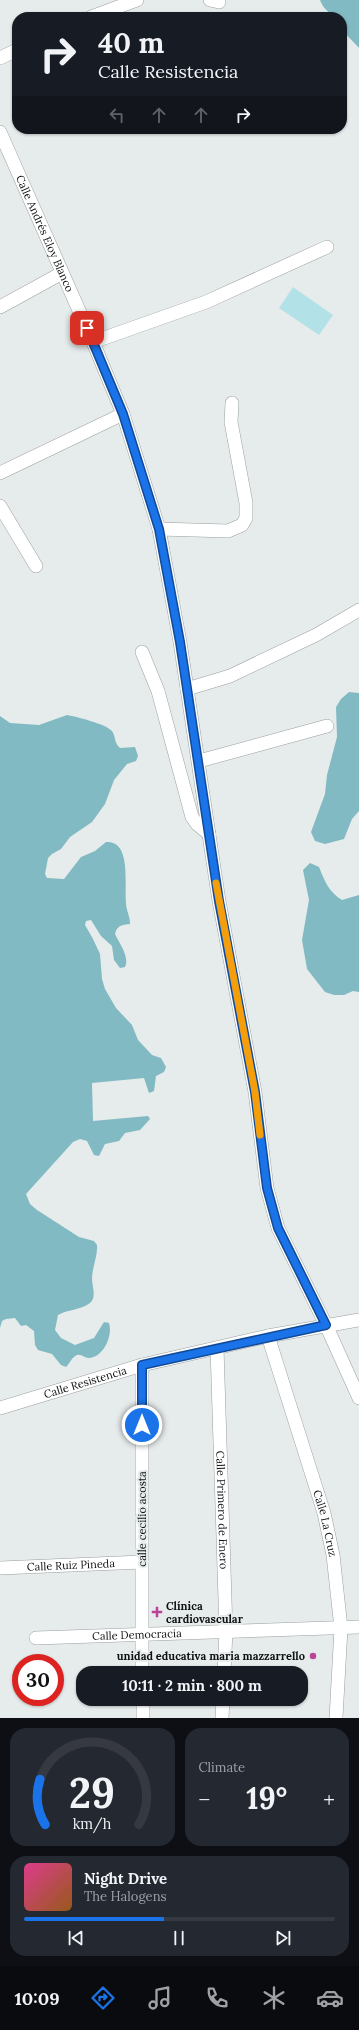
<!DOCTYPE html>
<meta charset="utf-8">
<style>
:root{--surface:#171b24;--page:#242831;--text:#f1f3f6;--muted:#9ea1a6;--line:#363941;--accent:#1a73e8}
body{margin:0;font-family:Lora,serif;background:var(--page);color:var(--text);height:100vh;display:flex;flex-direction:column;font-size:15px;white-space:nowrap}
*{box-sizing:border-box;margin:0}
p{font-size:13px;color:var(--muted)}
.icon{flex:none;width:22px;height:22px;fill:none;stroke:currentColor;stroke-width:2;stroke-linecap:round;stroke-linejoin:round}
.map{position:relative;height:1718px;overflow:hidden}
.panel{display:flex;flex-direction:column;gap:10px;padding:10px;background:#0d0f14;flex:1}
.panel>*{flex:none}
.banner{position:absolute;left:12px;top:12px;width:335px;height:122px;border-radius:16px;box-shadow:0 1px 3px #0004;background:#171b24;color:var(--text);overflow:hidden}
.speed{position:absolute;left:12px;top:1654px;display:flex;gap:8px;font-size:20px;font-weight:700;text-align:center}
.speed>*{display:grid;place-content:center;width:52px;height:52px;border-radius:50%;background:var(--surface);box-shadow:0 1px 3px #0004;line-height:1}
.speed .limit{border:6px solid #d22;background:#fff;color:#111}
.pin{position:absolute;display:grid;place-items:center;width:34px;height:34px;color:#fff;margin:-17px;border-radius:8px;box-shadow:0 2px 6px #0006}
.me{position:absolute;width:44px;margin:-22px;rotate:0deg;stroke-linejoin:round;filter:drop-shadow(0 0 3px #0008)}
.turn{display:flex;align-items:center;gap:14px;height:84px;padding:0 20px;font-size:18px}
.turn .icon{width:52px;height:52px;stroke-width:2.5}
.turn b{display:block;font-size:28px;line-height:34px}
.lanes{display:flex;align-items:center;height:38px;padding:0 20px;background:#0003;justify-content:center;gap:20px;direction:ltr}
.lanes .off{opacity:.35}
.big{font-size:30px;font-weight:800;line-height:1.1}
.panel .tile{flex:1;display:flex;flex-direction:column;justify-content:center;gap:6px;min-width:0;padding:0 14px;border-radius:16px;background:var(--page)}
.panel .dial{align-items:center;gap:0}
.dial svg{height:104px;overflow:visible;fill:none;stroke:var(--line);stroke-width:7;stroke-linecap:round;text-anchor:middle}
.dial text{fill:var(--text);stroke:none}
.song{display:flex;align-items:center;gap:12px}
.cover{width:48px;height:48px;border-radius:6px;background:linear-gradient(135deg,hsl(330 70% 55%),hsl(30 70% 35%))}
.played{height:4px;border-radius:2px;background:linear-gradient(90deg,var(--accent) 45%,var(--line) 45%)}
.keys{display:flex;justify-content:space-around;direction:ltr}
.heat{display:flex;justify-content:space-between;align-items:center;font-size:22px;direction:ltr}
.panel .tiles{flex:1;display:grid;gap:10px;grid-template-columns:1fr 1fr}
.tile:last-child{grid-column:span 2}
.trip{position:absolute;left:76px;top:1666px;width:232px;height:40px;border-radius:16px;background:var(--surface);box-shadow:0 1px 3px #0004;font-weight:800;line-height:40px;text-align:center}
.menu{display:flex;height:64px;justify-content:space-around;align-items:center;background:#090b0e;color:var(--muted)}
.menu .icon{width:28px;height:28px}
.menu .active{color:var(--accent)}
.menu b{font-size:18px;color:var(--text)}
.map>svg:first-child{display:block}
.green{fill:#b3e1e8}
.forest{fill:#81bac3}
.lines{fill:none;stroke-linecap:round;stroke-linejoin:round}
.minor-casing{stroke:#9b9fa0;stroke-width:14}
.minor{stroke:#fff;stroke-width:13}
.route-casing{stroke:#114b97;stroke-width:10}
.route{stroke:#1a73e8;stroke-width:7}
.slow{stroke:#f59e0b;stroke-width:7}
.poi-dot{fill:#ba449b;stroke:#e6ebeb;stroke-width:1.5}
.labels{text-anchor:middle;stroke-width:4;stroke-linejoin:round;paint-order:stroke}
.street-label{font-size:11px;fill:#0f1111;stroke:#e6ebeb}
.poi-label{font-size:11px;font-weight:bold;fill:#0f1111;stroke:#e6ebeb;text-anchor:start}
</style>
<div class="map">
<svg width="359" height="1718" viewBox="0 0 359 1718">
<rect width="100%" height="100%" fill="#e6ebeb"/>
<path class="green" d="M293,287l40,28 -14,20 -40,-27z"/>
<path class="forest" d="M320,0h39v48l-17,-18v-13c-10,0 -19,-8 -22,-17z
M349,692l10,1v118l-7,8 -8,20 -19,5 -10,-3 -4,-9 14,-38 2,-19 10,-38 -1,-30 5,-8z
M67,715c10,2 39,9 45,16 4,6 2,12 8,17l15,-1 3,9 -2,5 -9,3 -13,16 -9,24 -13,18 -22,15 -9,12 -9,5 -4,4 -3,16 2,4 17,1 17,-22 14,-6 11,-9c26,-2 18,44 20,61 0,7 4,13 4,21 -8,1 -13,1 -15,10 4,9 15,23 10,33l-5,1 -6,-8 -2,-14 -11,-10 -10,-16 -5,1 -1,4 8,14 7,15 2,25 3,10 11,19 16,17 6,15 14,15 9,3 5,9 -2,5 -8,4 -2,15 -5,2 -5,-15 -52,5 1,38 55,-5 2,3 -10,11 -15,3 -6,8 -14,3 -6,12 -5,-1 -7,-14 -7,-2 -7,3 -47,52 4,10 7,6 42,27 15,4 3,4c1,11 -5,22 -5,34 0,7 5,18 -2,24 -9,7 -21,6 -32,12l-3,15 6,8 14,7 19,-7 10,-16 5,1c4,12 -5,34 -20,35 -5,0 -7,-4 -12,-3 -5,2 -7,8 -11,12l-5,-2 -9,-11 -14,-4 -3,-5 -1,-14 -8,-6 -5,1 -6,-8 -9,1 -4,2 -2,7v-612l10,7 29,2z
M310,863l9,4c6,15 10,25 23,33l17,-5v97l-6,-1 -9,4h-10l-9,-3 -18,-23 -5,-29 7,-40 -6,-30z"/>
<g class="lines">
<g class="minor-casing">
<g id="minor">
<path d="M210,0l9,2"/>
<path d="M91,17l46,-17"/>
<path d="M0,58l17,-8"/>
<path id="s1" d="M0,132l93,210 30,72 36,115 21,113 39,259 36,191 12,96 11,40 48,97 33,73"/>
<path d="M0,307l62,-34"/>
<path d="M93,342l113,-40 121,-55"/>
<path d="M0,473l123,-59"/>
<path d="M0,506l36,60"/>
<path d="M159,529l69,2 14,-6 4,-7v-15l-15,-81 1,-19"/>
<path d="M142,652l16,39 34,126 5,7 12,10"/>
<path d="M187,689l43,-13 86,-41 43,-25"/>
<path d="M199,761l128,-35"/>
<path id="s2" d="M268,1336l56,177 9,42 8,73 -5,90"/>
<path id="s3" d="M217,1348l9,283 -2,42"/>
<path d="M142,1365v308"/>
<path id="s4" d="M0,1408l142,-43 126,-29 91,-16"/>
<path id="s5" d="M0,1568l142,-6"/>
<path id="s6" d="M36,1638l323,-11"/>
<path d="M143,1699v19"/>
<path d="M222,1718l1,-19"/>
</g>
</g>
<use href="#minor" class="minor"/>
</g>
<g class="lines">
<g class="route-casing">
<path id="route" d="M87,328l36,86 36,115 21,113 39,259 36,191 12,96 11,40 48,97 -184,40v60"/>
</g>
<use href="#route" class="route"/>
<path class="slow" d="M216,883l39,209 5,43"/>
</g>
<g class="poi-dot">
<path d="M155 1606h4v4h4v4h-4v4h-4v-4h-4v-4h4z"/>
<circle cx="313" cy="1656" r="4"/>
</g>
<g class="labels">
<g class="street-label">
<text dy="4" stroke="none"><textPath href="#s1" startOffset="111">Calle Andrés Eloy Blanco</textPath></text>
<text dy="4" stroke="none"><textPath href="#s4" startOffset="89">Calle Resistencia</textPath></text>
<text dy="4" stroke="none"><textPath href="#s3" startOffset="162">Calle Primero de Enero</textPath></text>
<text transform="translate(142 1519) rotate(-90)" y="4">calle cecilio acosta</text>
<text dy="4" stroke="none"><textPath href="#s2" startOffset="196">Calle La Cruz</textPath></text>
<text dy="4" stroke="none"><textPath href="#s5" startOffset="71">Calle Ruiz Pineda</textPath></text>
<text dy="4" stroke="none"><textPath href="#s6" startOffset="101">Calle Democracia</textPath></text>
</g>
<g class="poi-label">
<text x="166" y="1610">Clínica<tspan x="166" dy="13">cardiovascular</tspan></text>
<text x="305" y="1660" text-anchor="end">unidad educativa maria mazzarrello</text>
</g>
</g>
</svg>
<div class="speed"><div class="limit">30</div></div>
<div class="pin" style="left:87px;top:328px;background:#d93025"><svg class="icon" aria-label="arrive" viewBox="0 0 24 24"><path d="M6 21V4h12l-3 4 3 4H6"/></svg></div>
<svg class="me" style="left:142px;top:1425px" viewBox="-20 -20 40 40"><circle r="17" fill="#1a73e8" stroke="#fff" stroke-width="3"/><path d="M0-11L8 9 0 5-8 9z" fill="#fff"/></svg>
<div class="trip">10:11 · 2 min · 800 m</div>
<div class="banner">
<div class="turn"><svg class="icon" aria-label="right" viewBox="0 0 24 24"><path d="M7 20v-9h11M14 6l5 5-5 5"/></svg><div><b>40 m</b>Calle Resistencia</div></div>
<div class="lanes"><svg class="icon off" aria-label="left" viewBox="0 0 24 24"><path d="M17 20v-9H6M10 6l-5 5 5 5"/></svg><svg class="icon off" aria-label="ahead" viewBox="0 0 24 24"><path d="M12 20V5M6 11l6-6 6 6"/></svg><svg class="icon off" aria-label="ahead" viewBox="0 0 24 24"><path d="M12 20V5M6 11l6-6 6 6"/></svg><svg class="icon" aria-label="right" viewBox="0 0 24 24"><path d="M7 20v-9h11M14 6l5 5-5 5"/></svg></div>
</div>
</div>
<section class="panel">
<div class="tiles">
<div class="tile dial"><svg viewBox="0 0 100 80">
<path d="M14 69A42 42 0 1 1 86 69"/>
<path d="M14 69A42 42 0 0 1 10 34" stroke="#1a73e8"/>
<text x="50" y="56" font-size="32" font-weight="700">29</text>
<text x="50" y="72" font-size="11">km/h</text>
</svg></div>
<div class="tile"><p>Climate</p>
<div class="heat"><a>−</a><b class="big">19°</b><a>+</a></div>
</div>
<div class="tile">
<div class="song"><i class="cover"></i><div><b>Night Drive</b><p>The Halogens</p></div></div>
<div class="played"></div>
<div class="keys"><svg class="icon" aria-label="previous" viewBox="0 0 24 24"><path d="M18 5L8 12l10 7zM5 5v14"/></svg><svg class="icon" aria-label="pause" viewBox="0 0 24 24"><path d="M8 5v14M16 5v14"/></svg><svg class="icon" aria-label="next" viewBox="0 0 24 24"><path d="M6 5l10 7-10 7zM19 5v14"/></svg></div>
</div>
</div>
</section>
<nav class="menu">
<b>10:09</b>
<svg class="icon active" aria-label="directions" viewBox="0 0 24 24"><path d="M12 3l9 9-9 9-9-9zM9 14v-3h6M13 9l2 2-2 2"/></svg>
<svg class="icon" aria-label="music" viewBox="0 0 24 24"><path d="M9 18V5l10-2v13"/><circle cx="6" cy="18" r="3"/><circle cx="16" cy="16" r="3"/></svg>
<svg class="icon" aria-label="phone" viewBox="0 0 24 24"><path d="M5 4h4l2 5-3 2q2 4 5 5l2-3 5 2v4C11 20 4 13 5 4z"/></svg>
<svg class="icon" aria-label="climate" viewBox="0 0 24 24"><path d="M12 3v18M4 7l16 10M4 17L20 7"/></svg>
<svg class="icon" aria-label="car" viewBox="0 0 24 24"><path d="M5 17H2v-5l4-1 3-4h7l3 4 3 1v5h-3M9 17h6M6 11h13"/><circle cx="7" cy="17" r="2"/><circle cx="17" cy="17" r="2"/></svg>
</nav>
